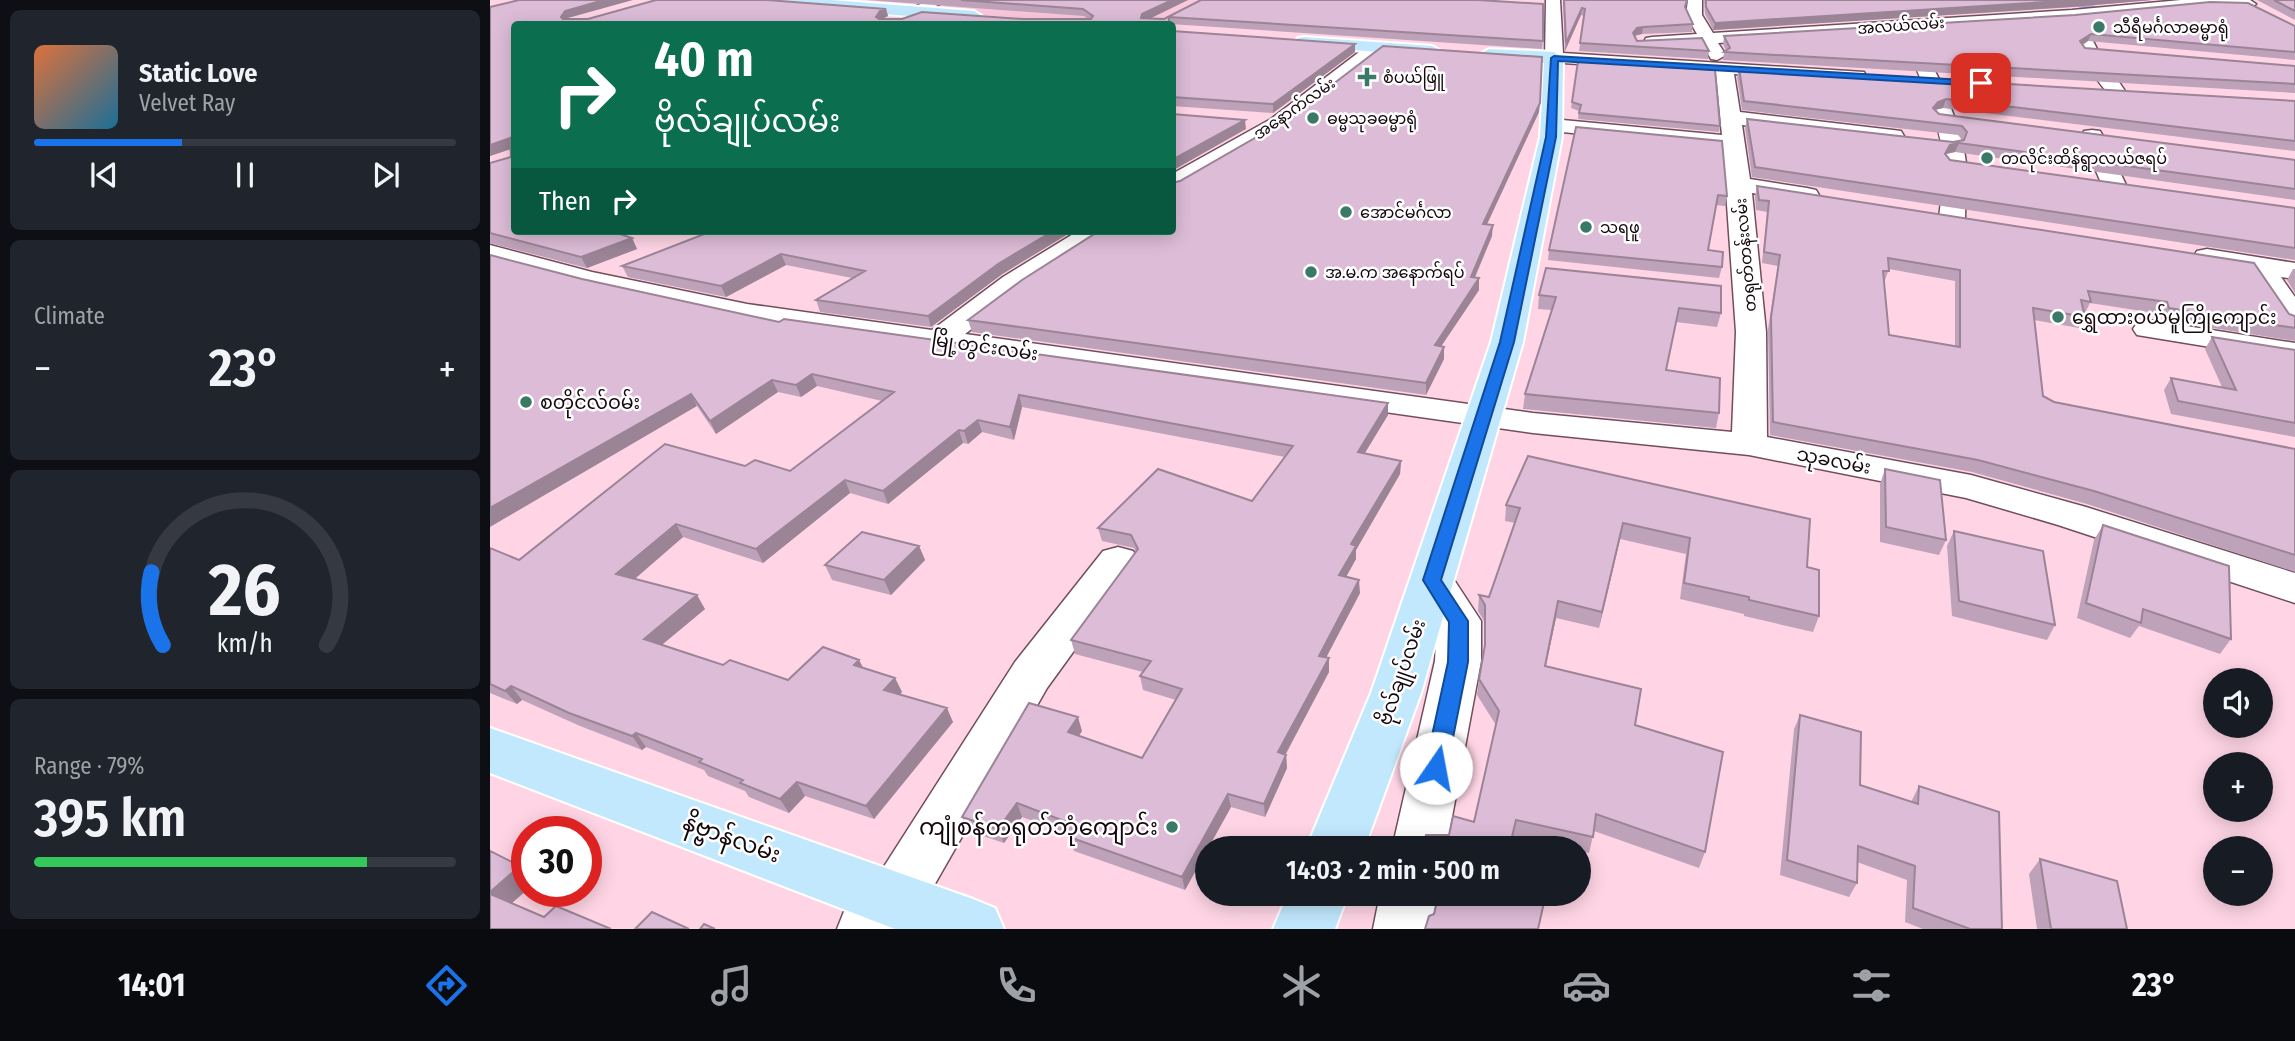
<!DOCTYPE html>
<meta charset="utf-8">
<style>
:root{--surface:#171b24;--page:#20242c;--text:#f1f3f6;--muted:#9ea1a6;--line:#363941;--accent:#1a73e8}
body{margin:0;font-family:"Fira Sans Condensed","Noto Sans Myanmar",sans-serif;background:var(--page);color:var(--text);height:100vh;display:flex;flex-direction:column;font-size:26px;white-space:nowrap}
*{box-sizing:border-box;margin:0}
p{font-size:23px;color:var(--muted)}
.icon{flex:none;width:38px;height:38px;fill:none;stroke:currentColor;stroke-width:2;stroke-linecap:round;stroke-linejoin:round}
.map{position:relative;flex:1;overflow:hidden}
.side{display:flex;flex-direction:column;gap:10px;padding:10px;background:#0d0f14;width:490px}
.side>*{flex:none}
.hud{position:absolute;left:21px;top:21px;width:665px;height:214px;border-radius:7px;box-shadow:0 4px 18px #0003;background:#0b6e4f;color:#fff;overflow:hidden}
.tools{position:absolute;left:1713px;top:668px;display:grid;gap:14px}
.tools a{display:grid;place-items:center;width:70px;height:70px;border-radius:50%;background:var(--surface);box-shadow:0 4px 18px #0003;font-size:35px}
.speed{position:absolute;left:21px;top:816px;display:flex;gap:14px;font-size:35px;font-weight:700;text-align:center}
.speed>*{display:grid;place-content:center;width:91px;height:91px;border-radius:50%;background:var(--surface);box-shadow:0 4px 18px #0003;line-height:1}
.speed .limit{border:10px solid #d22;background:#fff;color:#111}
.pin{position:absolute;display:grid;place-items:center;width:60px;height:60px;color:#fff;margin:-30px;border-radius:14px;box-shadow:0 4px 10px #0006}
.me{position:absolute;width:77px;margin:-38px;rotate:12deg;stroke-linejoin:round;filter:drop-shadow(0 0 5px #0008)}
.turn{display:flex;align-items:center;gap:24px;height:147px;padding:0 28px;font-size:32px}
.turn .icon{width:91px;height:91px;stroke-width:2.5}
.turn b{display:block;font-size:49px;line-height:60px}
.then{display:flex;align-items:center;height:66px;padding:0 28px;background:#0003;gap:14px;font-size:26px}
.big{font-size:52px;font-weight:600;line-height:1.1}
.side .tile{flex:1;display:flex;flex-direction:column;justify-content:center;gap:10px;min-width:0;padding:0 24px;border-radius:10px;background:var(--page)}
.side .dial{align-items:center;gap:0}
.dial svg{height:182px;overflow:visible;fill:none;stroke:var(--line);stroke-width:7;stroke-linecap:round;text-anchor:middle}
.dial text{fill:var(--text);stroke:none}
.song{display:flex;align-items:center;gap:21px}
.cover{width:84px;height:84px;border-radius:10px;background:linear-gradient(135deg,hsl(20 70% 55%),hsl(200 70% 35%))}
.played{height:7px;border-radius:4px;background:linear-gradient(90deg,var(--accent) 35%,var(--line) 35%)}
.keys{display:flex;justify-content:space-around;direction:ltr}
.heat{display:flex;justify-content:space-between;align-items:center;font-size:38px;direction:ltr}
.charge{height:10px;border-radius:5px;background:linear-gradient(90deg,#34c759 79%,var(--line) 0)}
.trip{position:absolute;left:705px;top:836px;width:396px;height:70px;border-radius:35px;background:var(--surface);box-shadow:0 4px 18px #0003;font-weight:600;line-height:70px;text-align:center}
.tab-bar{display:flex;height:112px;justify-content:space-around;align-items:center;background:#090b0e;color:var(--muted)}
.tab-bar .icon{width:49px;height:49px}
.tab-bar .current{color:var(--accent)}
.tab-bar b{font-size:32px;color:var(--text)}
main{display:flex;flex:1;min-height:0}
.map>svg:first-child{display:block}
.built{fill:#fac8dc}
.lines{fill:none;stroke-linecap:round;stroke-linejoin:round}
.stream{stroke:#aea2e2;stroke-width:4.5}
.minor-casing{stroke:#714e5c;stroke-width:3}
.major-casing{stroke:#fff;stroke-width:4}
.minor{fill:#fff;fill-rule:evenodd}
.major{fill:#c2e8fd;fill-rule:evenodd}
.wall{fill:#bea2b9;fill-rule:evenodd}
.shaded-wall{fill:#9b8496}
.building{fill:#ddbcd7;stroke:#9b8496;stroke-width:2;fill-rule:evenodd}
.route{fill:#1a73e8;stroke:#114b97;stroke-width:2}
.poi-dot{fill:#3a7967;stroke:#fff;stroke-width:2.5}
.labels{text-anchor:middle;stroke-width:5;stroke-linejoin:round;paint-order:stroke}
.far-street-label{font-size:16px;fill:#14070d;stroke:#fff}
.far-poi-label{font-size:16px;fill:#14070d;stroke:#fff;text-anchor:start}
.poi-label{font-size:19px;fill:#14070d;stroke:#fff;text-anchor:start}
.street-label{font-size:19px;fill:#14070d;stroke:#fff}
.near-poi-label{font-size:23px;fill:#14070d;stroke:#fff;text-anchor:end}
.near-street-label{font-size:23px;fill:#14070d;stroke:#fff}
</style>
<main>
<section class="side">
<div class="tile">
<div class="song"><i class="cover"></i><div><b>Static Love</b><p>Velvet Ray</p></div></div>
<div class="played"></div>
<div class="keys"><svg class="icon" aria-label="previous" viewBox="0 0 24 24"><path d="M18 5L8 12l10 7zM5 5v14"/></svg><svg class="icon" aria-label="pause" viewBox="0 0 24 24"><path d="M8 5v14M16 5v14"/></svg><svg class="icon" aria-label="next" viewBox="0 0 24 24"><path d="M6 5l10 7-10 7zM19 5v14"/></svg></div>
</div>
<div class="tile"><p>Climate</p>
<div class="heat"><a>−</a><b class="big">23°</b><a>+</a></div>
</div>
<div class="tile dial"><svg viewBox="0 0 100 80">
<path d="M14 69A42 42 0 1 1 86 69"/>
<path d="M14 69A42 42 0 0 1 9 37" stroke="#1a73e8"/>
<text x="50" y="56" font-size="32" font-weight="700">26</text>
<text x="50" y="72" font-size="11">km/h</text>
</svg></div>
<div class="tile"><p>Range · 79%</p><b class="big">395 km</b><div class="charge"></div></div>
</section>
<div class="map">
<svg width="1805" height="929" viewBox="0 0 1805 929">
<rect width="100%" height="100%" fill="#ffd5e5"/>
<path class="built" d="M471,0h242l-54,24h-49l-167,-13z"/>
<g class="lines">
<path class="stream" d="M1564,0l56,11"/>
<g class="minor-casing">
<path id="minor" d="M439,0h20l-35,16 -8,-5z
M1056,0h14l3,53 301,19 2,4 -2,4 -7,2 -123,-8 6,38 153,18 8,1 3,5 -3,5 -8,1 -151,-17 8,54 57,9 9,2 3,5 -3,5 -9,2 -55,-9 14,139 1,105 204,38 115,32 209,66v30l-237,-78 -92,-27 -217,-43 -216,-22 -786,-111 -158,-34 -99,-27v-16l102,27 155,32 185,26 71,-53 75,-46h31l-4,5 -82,53 -58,45 568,79 199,19 4,-100 -13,-184 -171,-17 -7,-2 -3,-4 3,-4 7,-2 170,16 -6,-62 -168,-11 -3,-4z
M1198,0h14v15l11,18 359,-23 109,-10h69l6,4 -8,5 -41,-2 -125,12 15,30 28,42 -10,6c-17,-5 -41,-60 -49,-77l-153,10c20,32 49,95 53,133 2,17 -1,37 -1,55l-4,5 -9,3 -9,-3 -4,-5c2,-18 5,-37 5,-54 -1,-33 -29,-106 -47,-133l-179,12 8,12 -9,5 -6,-1 -9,-15 -56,2 -2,-4 2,-4 6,-1 45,-3 -11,-19z
M887,42l9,5 -3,4 -98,76 -105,62 -8,2v-17l99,-55 100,-76z
M1602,130l8,1 3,5 23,49 -4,5h-16l-4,-5 -21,-49 3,-5z
M1717,249l88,14v16l-14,-2 14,20v30l-11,-3 -35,-52 -52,-9 -4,-6 4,-6z
M1658,320l147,23v18l-158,-26 -4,-6 4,-6z
M628,547l15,4 6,10 -92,127 -131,229 -11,12h-68l8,-20 31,-30 139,-217 88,-111z
M942,565l15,4 34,52v40l-35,188h-54l43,-188 2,-39 -26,-42 6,-11z
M890,894h57l-6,35h-58z"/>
</g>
<g class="major-casing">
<path id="major" d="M272,0h69l143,11 8,5 -8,5 -204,-16z
M814,37l128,9 9,5 -9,5 -134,-10 -3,-4 3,-4z
M999,49l65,3 9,6 -1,79 -39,205 -102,351 -57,156h-58l65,-156 120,-351 49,-205 4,-74 -61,-5 -3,-4z
M0,728l483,171 22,9 9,21h-109l-405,-156z
M798,894h60l-13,35h-62z"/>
</g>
<use href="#minor" class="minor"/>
<use href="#major" class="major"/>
</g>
<path class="wall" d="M377,0h321l-38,18 14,1 37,-19 342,41 -1,8 -372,-25h-656v207l118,7 5,11 -50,19 -97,-25v-80l21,-6v-8l-21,7v-149l78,12 318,-10 2,7 -6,3h206l-4,-3z
M1073,0h124l-2,8 8,16 -1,8 -50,2 -7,2 2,5 72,10 -1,8 -129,-8 5,-35 -3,-1 -16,36z
M1214,0h448l-80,7 -359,23 -8,-16z
M1767,0h38v20z
M1805,26v34l-207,-19 -5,4 2,3 210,18v27l-572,-33 1,-8 2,-1 -3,-7 1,-8z
M682,31l183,13v8l-82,61 -101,-7z
M1088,61l142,65 -1,6 -141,-13 1,-8 -8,-3z
M1249,68l556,33v50l-352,-43 -8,2 4,4 356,46v40l-340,-48 -9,2 4,6 345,48v52l-543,-83 -7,-49 2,-9 206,23 9,-2 -4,-5 -216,-25 -5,-33z
M1049,112l-52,112 5,12 -17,42 4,12 -38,56 3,1v12l-18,36 -454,-63 -4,-12z
M1232,141l5,55 -2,10 -9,-1 -8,45 14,17 -3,11 -171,-18 1,-10z
M1267,186l538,130v25l-132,-21 -2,-6 -71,-11 -5,10h-1l1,4 -6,11 -45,-8 9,76 11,6 241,47v123l-208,-68 -115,-32 -202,-37 -2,-106 10,-63 -16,-3 5,-51 -11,-2 -1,-14zM1399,269l66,12v65l-66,-11 -5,-52z
M222,231l289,44 -70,52 -111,-15 -4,-12 36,-22 -66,-13 -60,32 -98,-20 -6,-11z
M1056,268l175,45 -4,14 -41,-5 -10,48 53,43 -3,15 -193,-19 2,-15 27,-84 -14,-1 1,-14z
M1803,269h2v24l-8,-13z
M92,279l197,43 609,81v12l-23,38 36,8 -1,13 -44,76v9l-10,17 14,17 -34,65h3v14l-43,82 1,14 -22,49 -34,-10 -46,83 -111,-39 -5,-14 2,-2 -49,-18 -18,26 -36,-12 -6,-14 120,-86 -3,5 63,22 34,-58 -33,-10 -3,-14 3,-4 -68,-18 -4,-14 65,-87 -2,-5 -32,-7 -4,-13 154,-27 33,-44 -263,-50 -8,33 -32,-8 -14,12 -5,-1 -75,61 -38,-11 -87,70 -80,-26 -48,42 70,30 -43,36 61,20 65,15 75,-13 32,11 7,14 -3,3 54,27 -79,97 -69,-23 -16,17 -40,-16 -4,-6 -37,-15 -4,-6 -58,-23 -4,3 -62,-24 -58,-26 -5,4 -27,-11v-145l29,12 226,-94 45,5 92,-70 -65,-15 -16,11 -23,-5 -62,42 -19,-28z
M1722,337l83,13v87l-124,-23 -7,-24 7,-12 51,9 -17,-38z
M1038,456l279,111 12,49 -6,16 -69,-16v-2l-64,-15 6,-45 -66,-15 -21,89 -43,-10 -10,48 89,59 70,127 -6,16 -105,-37 -5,22 -11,-2v-2h-8l-56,-13 -3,13h-89l52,-27 22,-97 -19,-30 2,-16 5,-27v-31l-6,-10 1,-16 10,2 26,-74 -10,-2 1,-16z
M1395,469l61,71 -7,15 -59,-13v-58z
M1613,525l128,114 -11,15 -81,-28 -9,12 -53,-20 17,-78z
M1464,531l101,94 -8,15 -95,-24 -5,-70z
M429,546l6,14 -34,35 -59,-15 -7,-15z
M1310,715l60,70 51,17 8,-16 83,143h-79l-18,-7 2,-42 -50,-18v21l-8,14 -69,-22 14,-146z
M1550,859l87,70h-90l-8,-55z"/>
<path class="shaded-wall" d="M114,0h29l-65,18 -4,6 -3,-7 4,-6z
M682,0h16l-45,22 -2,-4 1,-4z
M1587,0h75l-80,7 -359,23 2,-7z
M1092,8l-1,7 -16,36 1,-8z
M396,9l2,7 -6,3 -4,5 -2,-7 4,-6z
M1153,27l-1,7 -6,1 -4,6 1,-8 4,-5z
M1601,34l-3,7 -12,7 4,-7z
M865,44v8l-82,61v-9z
M1456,99l-3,9 -8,2 -2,-2 5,-6z
M1050,103l-1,9 -57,123 1,-11z
M755,120l1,9 -74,42v-11z
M20,138l4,10 -24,8v-11z
M1469,143l-4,9 -9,2h-1l5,-9z
M1003,225l-1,11 -22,52 1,-11z
M563,231h20l-72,44 -70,52 -3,-11 70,-52z
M142,238l5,11 -50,19 -6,-11z
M291,254l5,11 -60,32 -5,-11z
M989,278v12l-45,67 1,-12z
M954,347v12l-18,36v-12z
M322,374l5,12 -16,11 -5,-12z
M282,380l6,12 -62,42 -6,-13z
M201,394l6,12 -207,121v-19z
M529,395l3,12 -8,33 -4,-13z
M898,403v12l-30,49v-12z
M488,420l4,12 -14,12 -4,-13z
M469,430l4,13 -75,61 -5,-13z
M911,461l-1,13 -44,76v9l-16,29 -1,-13 12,-31z
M355,480l5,13 -87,70 -7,-14z
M1133,523l-3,16 -21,89 3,-16z
M186,524l7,13 -58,50 -9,-13z
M429,546l6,14 -34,35 -7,-15z
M869,580l1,13 -40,76 -1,-13z
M207,595l8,14 -52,43 -9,-13z
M1068,601l-2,17 -14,64 3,-16z
M839,658v14l-50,94 -1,-14z
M369,660l7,13 -12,-8z
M405,678l7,14 -11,12 -7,-14z
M21,686l11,14 -5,4 -12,-13z
M457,708l6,14 -79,97 -8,-13z
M588,717l4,14 -10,14 -4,-13z
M146,733l10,14 -4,3 -10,-14z
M796,755l1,13 -22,49 -1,-13z
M307,782l8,14 -16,17 -9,-14z
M738,794l3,13 -46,83 -3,-13z
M527,803l5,14 -18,26 -6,-14z
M1026,820l-5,29h-2z
M30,866l7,7v17l-22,19 -15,-14v-3z"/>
<path class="building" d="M29,0h85l-39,11 -4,6 2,2h25l68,-19h111l119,9 -6,2 -4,6 3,2h23l20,-7 101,7h68l2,-3 -10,-7 -122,-9h211l-30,14 -1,4 23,1 37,-19h277l65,4v37l-374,-24v7h-655v168l-1,1 1,1v37h97l21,7 -51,19 -91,-24v-70l21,-6 -1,-19 -20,7v-138z
M1074,0h123l-2,7 8,17 -50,3 -6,1 -4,5 4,8 65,-3 7,13 -129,-8 5,-34 -3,-1 -16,35z
M1216,0h371l-362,23 -9,-16z
M1784,0h21v11z
M1720,2l38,1 47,23v26l-204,-18 -11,7 5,7 210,18v18l-571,-32 6,-4 -6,-12 351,-21z
M682,31l183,13 -82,60 -101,-7z
M893,46l159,11 -2,46 -57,121 10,1 -22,52 8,1 -44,67 9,2 -18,36 -458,-63 54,-40 77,-49h73v-48l8,-2 106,-61z
M1088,61l137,9 5,56 -141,-13 2,-8 -9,-3z
M1249,68l556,33v40l-349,-42 -8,3 -5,6 6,6 356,46v29l-336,-46 -9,2 -5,9 5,6 345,48v40l-540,-81 -8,-48 206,23 11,-2 3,-8 -5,-6 -218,-25z
M682,114l73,6 -73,40z
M1086,127l146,14 5,55 -9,-1 -10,55 15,2 -1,15 -173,-17z
M1267,186l497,77 35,51 6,2v12l-126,-20 -2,-6 -79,-11 3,11 -10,-2 4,17 -52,-9 10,88 11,6 241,47v106l-201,-64 -116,-31 -205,-38 -2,-105 9,-62 -16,-3 5,-51 -10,-1zM1398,258l72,12v77l-71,-12 -6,-64h6z
M222,231h341l-55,33 -70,52 -112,-16 49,-29 -84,-17 -60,32 -99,-20z
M0,255l92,24 197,43 5,-3 604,84 -30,49 43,9 -50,83 5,2 -17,29 20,5 -40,76 10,2 -51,94 8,3 -22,49 -36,-10 -46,83 -113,-40 8,-11 -60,-23 -19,26 -36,-12 67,-114 49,14 -10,15 74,26 40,-69 -42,-13 11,-15 -80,-21 67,-91 -7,-14 -33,-7 60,-59 94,32 41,-55 -274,-51 -9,32 -32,-7 -14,11 -5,-1 -76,61 -38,-11 -89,69 -80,-25 -60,50 81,21 -53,44 79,26 7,-5 58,20 35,-33 36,13 -5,5 41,13 -11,12 63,18 -81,98 -69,-24 -17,17 -40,-16 3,-3 -44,-18 3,-3 -66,-26 -4,3 -63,-23 -58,-27 -6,5 -15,-7v-136l29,12 146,-116 80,22 10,-6 35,11 104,-79 -82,-18 -16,11 -24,-5 -62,41 -19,-27 -201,114z
M1056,268l175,18v27l-42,-5 -13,62 54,8 -1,35 -194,-19 31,-97 -17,-2z
M1722,337l83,13v73l-117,-22 -7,-23 65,12z
M1038,456l282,63 -3,48 12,3v46l-70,-16v-3l-65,-14 6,-45 -67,-15 -21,89 -44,-11 -13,65 96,23 -6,36 88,27 -18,100 -109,-38 -3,23 -77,-17 -7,29h-87l4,-14h23l4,-19 21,6 25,-111 -20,-32 6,-34v-40l-6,-10 10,2 31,-89 -14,-3z
M1395,469l55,11 6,60 -60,-13z
M1613,525l126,41 2,73 -88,-30 -2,14 -55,-20z
M1464,531l89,20 12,74 -96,-24z
M372,532l57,14 -35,34 -59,-15z
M1310,715l61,17 -1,53 58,19 1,-18 80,26 3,117h-32l-57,-21 2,-42 -57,-20 -1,37 -70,-23z
M0,851l30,15 -30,26z
M1550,859l77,22 10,48h-76z
M0,894l54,23 12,-11 55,23h-121z
M949,894h96l10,4 -7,31h-113l4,-13 5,-2z
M162,912l37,17h-54z
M214,924l11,5h-15z"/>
<path class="route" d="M1064,56l427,25 4,2 -4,3 -423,-25 -2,76 -42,205 -73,238 27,41v41l-21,106 -3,7 -8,3 -8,-3 -3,-7 23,-106 1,-40 -26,-42 77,-238 46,-205 5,-79z"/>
<g class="poi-dot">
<circle cx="1609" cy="27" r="7"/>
<path d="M873.5 66.5h7v7h7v7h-7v7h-7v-7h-7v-7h7z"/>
<circle cx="823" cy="118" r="7"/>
<circle cx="1497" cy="158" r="7"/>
<circle cx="856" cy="212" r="7"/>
<circle cx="1096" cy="227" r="7"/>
<circle cx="821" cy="272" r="7"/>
<circle cx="1568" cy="317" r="7"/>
<circle cx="36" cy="402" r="7"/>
<circle cx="682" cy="827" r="7"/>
</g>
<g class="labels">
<g class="far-street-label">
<text transform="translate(1411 25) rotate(-4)" y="6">အလယ်လမ်း</text>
<text transform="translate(804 108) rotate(-35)" y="6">အနောက်လမ်း</text>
<text transform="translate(1255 255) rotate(-95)" y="6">တရုတ်တန်းလမ်း</text>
</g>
<g class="far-poi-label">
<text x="1623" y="33">သီရီမင်္ဂလာဓမ္မာရုံ</text>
<text x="893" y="83">စံပယ်ဖြူ</text>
<text x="837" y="124">ဓမ္မသုခဓမ္မာရုံ</text>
<text x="1511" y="164">တလိုင်းထိန်ရွာလယ်ဇရပ်</text>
<text x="870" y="218">အောင်မင်္ဂလာ</text>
<text x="1110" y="233">သရဖူ</text>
<text x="835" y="278">အ.မ.က အနောက်ရပ်</text>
</g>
<g class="poi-label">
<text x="1582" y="324">ရွှေထားဝယ်မူကြိုကျောင်း</text>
<text x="50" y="409">စတိုင်လ်ဝမ်း</text>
</g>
<g class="street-label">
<text transform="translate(495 346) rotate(8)" y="7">မြို့တွင်းလမ်း</text>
<text transform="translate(1344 460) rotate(11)" y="7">သုခလမ်း</text>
<text transform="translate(911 672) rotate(-71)" y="7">ဗိုလ်ချုပ်လမ်း</text>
</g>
<g class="near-poi-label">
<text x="668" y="835">ကျုံစန်တရုတ်ဘုံကျောင်း</text>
</g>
<g class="near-street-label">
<text transform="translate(242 838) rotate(20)" y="8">နိဗ္ဗာန်လမ်း</text>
</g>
</g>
</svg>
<div class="tools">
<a><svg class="icon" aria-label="sound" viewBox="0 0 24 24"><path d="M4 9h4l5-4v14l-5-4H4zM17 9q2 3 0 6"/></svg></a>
<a>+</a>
<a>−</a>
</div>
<div class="speed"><div class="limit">30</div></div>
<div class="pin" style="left:1491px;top:83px;background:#d93025"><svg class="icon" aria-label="arrive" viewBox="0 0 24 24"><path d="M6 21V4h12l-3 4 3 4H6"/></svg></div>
<svg class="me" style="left:946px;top:768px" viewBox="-20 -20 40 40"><circle r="19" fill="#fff"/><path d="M0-13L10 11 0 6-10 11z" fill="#1a73e8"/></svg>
<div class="trip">14:03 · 2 min · 500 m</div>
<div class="hud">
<div class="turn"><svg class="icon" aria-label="right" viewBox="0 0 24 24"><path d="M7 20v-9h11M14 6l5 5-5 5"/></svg><div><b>40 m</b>ဗိုလ်ချုပ်လမ်း</div></div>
<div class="then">Then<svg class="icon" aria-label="right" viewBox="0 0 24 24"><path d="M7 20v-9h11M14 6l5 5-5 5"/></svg></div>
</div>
</div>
</main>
<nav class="tab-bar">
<b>14:01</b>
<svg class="icon current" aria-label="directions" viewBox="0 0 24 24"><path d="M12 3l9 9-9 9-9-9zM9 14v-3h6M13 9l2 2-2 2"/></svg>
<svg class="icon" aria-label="music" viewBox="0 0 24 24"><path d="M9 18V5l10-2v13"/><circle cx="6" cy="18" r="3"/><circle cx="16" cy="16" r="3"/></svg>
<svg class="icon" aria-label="phone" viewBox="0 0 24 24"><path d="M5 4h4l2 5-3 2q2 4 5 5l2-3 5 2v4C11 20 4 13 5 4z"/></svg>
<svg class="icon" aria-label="climate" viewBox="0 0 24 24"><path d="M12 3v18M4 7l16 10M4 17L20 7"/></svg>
<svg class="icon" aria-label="car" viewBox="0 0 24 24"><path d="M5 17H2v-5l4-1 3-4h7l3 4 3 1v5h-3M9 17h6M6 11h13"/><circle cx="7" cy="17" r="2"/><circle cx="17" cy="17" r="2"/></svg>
<svg class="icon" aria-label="filters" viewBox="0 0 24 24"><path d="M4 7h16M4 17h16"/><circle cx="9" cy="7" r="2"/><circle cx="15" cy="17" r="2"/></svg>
<b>23°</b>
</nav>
